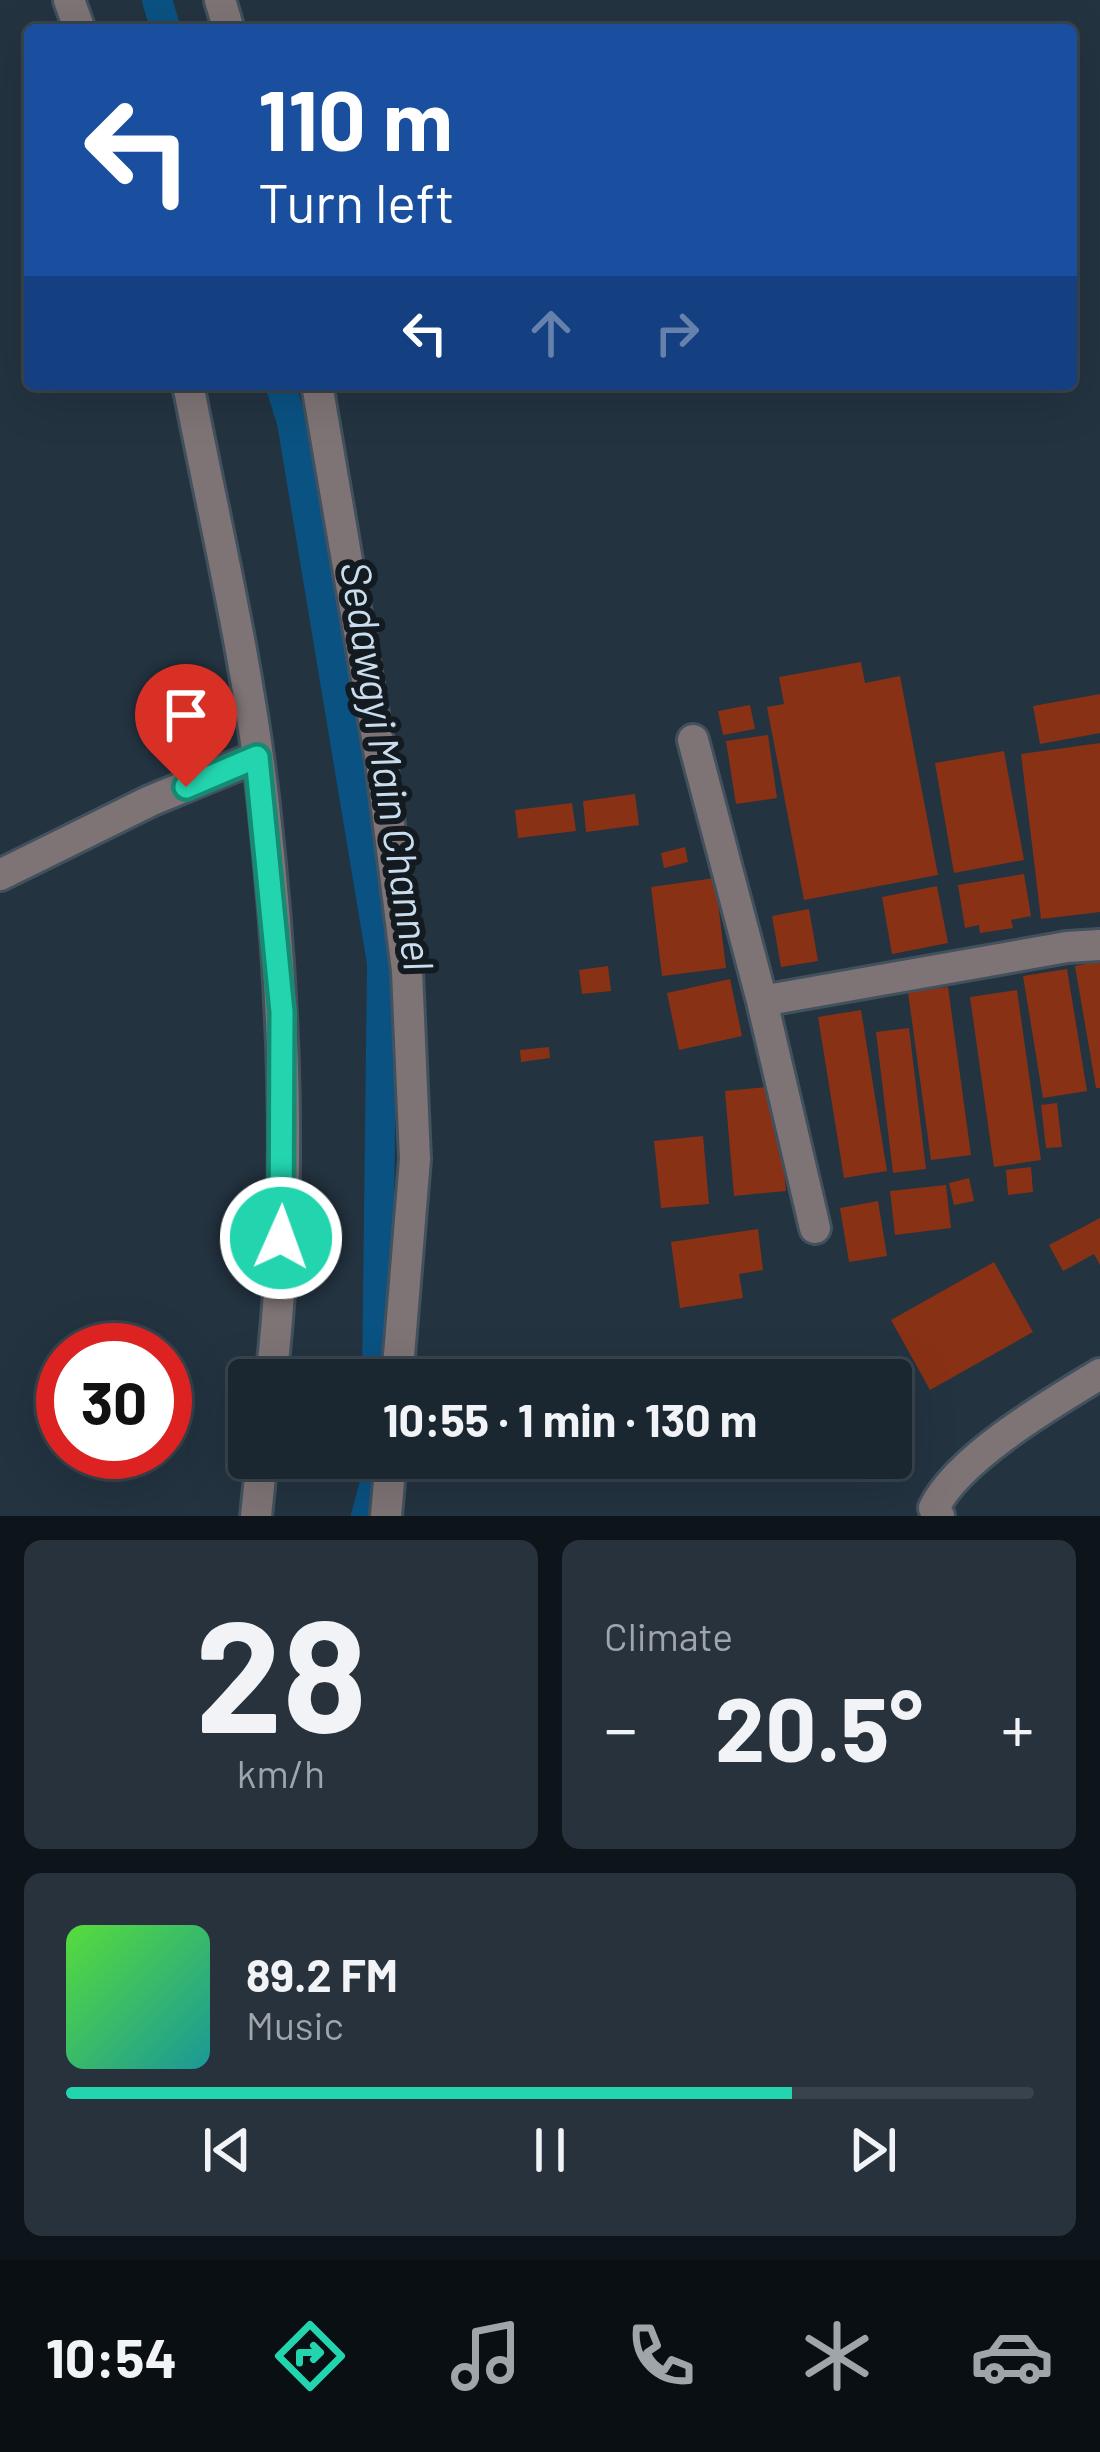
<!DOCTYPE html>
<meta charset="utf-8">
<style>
:root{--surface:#1a2630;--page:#27323c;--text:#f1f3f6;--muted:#9fa5ab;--line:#38434c;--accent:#22d5af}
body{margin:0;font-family:Barlow,sans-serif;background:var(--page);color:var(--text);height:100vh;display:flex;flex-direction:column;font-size:45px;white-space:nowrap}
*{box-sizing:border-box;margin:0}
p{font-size:39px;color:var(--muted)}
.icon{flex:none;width:66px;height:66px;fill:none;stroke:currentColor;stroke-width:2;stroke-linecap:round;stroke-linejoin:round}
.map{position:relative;height:1516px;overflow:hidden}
.panel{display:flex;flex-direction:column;gap:24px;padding:24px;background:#0e151a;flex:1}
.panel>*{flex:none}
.hud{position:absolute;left:24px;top:24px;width:1053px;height:366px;border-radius:12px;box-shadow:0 12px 48px #0002,0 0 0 3px var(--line);background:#1a4fa0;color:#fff;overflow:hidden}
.speed{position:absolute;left:36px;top:1323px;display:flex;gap:24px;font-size:60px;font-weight:700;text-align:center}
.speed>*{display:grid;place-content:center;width:156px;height:156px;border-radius:50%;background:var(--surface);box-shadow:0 12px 48px #0002,0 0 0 3px var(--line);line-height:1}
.speed .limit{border:18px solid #d22;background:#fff;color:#111}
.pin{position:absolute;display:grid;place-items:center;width:102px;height:102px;color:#fff;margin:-123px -51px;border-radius:50% 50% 50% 0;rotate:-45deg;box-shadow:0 0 12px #0007}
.pin .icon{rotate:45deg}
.me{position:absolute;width:132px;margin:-66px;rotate:2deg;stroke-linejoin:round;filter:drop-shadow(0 0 9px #0008)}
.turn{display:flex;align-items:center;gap:42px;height:252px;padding:0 36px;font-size:54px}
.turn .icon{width:156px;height:156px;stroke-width:2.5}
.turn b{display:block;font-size:84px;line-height:102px}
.lanes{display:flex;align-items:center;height:114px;padding:0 36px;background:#0003;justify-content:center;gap:60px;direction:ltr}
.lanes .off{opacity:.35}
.big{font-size:90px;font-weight:700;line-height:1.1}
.panel .widget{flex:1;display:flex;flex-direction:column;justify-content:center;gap:18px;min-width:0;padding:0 42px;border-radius:18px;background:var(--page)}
.panel .dial{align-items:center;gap:0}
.dial b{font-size:156px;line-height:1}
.song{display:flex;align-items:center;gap:36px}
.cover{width:144px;height:144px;border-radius:18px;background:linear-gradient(135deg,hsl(110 70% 55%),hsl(180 70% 35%))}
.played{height:12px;border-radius:6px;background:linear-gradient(90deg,var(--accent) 75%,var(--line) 75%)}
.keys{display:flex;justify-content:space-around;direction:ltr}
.heat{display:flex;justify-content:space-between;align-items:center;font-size:66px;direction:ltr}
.panel .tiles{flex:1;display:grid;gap:24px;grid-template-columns:1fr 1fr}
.widget:last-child{grid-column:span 2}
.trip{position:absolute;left:228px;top:1359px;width:684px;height:120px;border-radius:12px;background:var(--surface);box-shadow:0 12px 48px #0002,0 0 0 3px var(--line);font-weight:700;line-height:120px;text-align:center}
.dock{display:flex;height:192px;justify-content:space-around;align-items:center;background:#0a0f13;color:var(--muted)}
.dock .icon{width:84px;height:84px}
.dock .active{color:var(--accent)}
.dock b{font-size:54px;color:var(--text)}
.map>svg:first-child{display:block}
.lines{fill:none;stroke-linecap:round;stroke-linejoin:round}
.canal{stroke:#0a5282;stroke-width:30}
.building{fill:#893115}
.minor-casing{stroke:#42515d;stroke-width:36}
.minor{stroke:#7f7475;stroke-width:30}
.route-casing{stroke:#168a72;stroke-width:30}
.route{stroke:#22d5af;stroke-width:21}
.labels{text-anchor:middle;stroke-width:12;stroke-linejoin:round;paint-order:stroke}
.water-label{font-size:42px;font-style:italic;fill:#caddee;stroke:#131a20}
</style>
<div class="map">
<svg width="1100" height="1516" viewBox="0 0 1100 1516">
<rect width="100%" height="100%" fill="#233340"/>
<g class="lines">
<path class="canal" d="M157,0l9,30
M280,384l12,38 90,541 -5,417
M366,1516l9,-33 1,-25"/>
</g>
<path class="building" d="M861,662l4,21 35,-7 38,199 -134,25 -37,-193 17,-3 -5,-27z
M1100,694v39l-60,11 -7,-38z
M750,705l5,24 -32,6 -5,-24z
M768,735l9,63 -41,6 -10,-63z
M1100,743v169l-59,7 -20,-165z
M1004,751l20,109 -70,13 -19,-110z
M635,794l4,31 -53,7 -3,-31z
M572,803l4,28 -58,7 -3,-28z
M685,847l3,15 -24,6 -3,-15z
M1024,874l7,42 -20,4 2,8 -33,5 -1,-8 -14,3 -7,-43z
M715,878l11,90 -64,8 -11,-89z
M937,886l11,57 -56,11 -10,-57z
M809,909l9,52 -37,6 -9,-51z
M1100,961v127h-4l-21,-122z
M608,966l3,25 -29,3 -3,-24z
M1067,969l20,122 -44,7 -20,-122z
M730,979l12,57 -63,14 -12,-57z
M948,987l23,168 -40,5 -23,-168z
M1017,990l24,170 -47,7 -24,-170z
M861,1010l26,161 -43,7 -26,-161z
M909,1028l17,141 -33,4 -17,-141z
M549,1047l1,11 -29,4 -1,-12z
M776,1086l10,105 -52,5 -9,-105z
M1057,1103l5,44 -16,1 -5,-43z
M703,1136l6,68 -48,4 -7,-67z
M1031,1167l2,25 -25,3 -2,-25z
M969,1178l5,23 -20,4 -5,-22z
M946,1185l5,43 -56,7 -5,-44z
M878,1201l9,55 -38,6 -9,-54z
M1100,1218v47l-6,-11 -31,17 -14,-26z
M758,1229l5,41 -24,4 4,24 -63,10 -9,-66z
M994,1262l39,70 -103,58 -39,-70z"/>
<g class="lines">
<g class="minor-casing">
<path id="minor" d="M69,0l11,30
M220,0l9,30
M188,384c27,140 61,281 76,422 21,190 29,384 7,574
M317,384l64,377 26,210 8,188 -18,221
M693,740l69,261
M0,875l150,-74 107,-44
M815,1228l-53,-227 305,-54 33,-2
M256,1516l6,-58
M386,1516l5,-58
M939,1516l-5,-8c24,-50 118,-105 166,-134"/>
</g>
<use href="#minor" class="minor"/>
</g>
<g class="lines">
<g class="route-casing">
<path id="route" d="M186,787l71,-30 25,255 -1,226"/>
</g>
<use href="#route" class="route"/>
</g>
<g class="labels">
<g class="water-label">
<text transform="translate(387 766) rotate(81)" y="15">Sedawgyi Main Channel</text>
</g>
</g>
</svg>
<div class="speed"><div class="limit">30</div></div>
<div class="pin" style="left:186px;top:787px;background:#d93025"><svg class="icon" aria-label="arrive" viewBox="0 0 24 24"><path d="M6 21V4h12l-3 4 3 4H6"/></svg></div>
<svg class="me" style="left:281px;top:1238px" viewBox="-20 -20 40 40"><circle r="17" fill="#22d5af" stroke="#fff" stroke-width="3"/><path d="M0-11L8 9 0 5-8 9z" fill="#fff"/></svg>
<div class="trip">10:55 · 1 min · 130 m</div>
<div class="hud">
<div class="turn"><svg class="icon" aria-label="left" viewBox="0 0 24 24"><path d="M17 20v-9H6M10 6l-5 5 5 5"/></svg><div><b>110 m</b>Turn left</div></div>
<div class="lanes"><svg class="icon" aria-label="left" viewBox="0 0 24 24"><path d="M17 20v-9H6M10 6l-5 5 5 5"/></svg><svg class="icon off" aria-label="ahead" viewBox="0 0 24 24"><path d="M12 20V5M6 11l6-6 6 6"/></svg><svg class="icon off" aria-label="right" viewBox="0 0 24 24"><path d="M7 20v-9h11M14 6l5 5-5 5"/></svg></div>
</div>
</div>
<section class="panel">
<div class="tiles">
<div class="widget dial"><b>28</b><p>km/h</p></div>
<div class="widget"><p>Climate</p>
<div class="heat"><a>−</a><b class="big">20.5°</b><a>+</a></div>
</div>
<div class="widget">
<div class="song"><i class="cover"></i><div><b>89.2 FM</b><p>Music</p></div></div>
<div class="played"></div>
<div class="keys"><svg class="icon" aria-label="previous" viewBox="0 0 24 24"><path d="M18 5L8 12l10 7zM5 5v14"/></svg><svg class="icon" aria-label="pause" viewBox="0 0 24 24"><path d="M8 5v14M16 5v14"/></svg><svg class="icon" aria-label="next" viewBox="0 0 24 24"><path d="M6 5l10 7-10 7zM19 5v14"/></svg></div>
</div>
</div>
</section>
<nav class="dock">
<b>10:54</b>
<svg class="icon active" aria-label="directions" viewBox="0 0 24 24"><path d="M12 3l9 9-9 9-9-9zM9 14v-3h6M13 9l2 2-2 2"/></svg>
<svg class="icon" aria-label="music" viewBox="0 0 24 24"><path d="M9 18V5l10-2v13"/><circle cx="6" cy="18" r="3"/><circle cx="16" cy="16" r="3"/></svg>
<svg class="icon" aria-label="phone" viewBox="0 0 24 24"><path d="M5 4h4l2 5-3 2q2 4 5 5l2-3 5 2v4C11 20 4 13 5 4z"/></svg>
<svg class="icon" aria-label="climate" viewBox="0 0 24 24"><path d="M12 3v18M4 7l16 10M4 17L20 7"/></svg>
<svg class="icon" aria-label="car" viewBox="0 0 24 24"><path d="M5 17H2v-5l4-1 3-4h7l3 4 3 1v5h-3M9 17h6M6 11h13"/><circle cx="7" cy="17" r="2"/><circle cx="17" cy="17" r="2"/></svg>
</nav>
